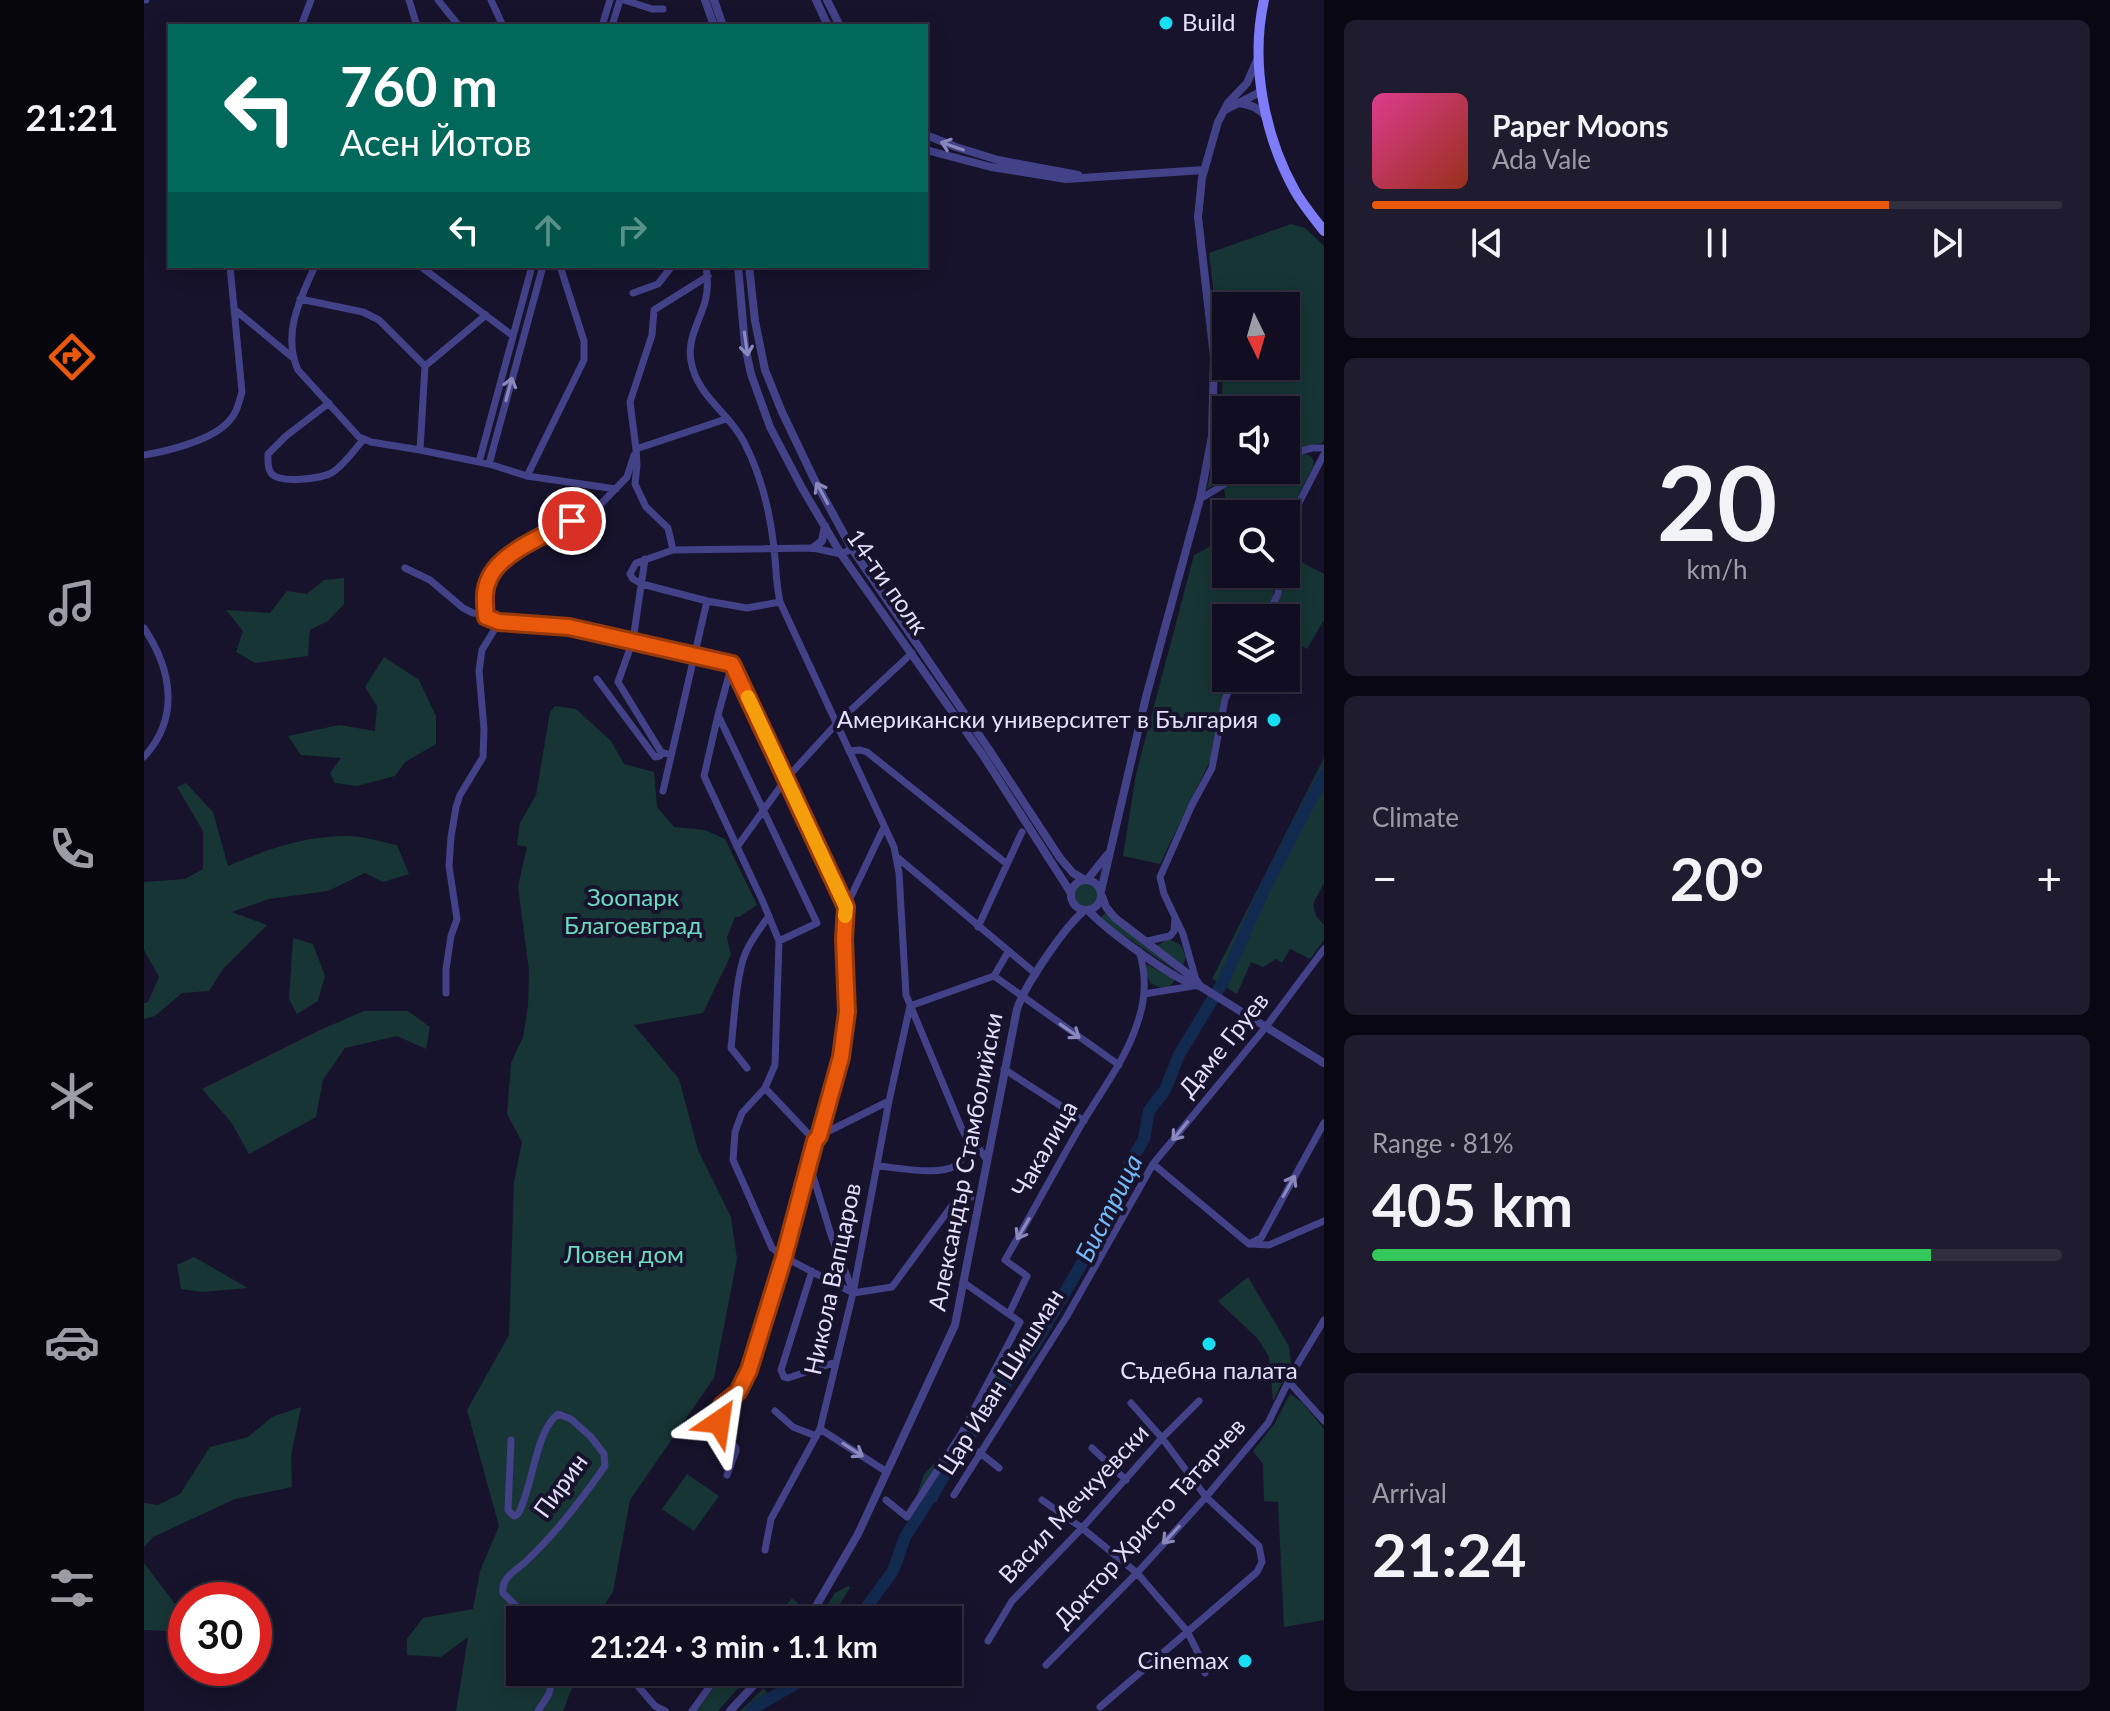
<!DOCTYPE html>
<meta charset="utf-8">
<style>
:root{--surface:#110e21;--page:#1e1c2e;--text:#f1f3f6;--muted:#9c9ca5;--line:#302e3f;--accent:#ea580c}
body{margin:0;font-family:Lato,sans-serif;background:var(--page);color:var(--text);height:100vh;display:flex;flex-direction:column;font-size:30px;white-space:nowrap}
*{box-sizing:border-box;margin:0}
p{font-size:26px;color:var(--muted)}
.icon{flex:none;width:44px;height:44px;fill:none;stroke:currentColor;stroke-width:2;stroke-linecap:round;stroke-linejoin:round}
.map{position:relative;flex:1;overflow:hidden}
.panel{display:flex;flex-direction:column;gap:20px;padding:20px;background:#090812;width:786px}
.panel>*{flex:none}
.top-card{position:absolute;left:24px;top:24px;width:760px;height:244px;border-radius:0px;box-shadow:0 4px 20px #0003,0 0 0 2px var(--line);background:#00695c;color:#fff;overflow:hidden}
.needle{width:52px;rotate:175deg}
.fabs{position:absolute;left:1068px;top:292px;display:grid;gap:16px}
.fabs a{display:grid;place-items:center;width:88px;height:88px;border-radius:0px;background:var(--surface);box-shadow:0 4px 20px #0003,0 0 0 2px var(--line);font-size:40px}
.speed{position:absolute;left:24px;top:1582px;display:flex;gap:16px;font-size:40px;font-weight:700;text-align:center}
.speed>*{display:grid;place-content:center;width:104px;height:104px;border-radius:50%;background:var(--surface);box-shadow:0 4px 20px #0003,0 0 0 2px var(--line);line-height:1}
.speed .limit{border:12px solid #d22;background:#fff;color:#111}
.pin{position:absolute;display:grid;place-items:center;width:68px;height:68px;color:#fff;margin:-34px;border:4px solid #fff;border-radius:50%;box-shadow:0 2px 8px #0007}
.me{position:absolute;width:88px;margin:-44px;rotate:32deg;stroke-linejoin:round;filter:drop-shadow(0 0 6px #0008)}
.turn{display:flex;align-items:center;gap:28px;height:168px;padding:0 40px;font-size:36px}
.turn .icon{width:104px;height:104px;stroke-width:2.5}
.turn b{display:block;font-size:56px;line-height:68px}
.lanes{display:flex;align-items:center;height:76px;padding:0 40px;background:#0003;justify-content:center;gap:40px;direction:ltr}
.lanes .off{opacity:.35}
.big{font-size:60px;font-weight:700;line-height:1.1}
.panel .widget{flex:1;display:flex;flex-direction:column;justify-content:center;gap:12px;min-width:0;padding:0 28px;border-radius:12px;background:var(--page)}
.panel .dial{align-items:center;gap:0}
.dial b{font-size:104px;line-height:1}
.song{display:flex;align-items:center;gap:24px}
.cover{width:96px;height:96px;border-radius:12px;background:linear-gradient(135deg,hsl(330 70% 55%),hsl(10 70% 35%))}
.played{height:8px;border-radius:4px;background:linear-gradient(90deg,var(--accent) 75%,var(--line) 75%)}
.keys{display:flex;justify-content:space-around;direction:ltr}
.heat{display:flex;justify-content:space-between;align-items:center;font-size:44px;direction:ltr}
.charge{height:12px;border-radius:6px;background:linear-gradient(90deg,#34c759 81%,var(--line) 0)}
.trip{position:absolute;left:362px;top:1606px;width:456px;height:80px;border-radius:0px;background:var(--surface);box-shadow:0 4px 20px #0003,0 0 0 2px var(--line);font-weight:700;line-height:80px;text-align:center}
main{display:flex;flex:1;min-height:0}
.dock{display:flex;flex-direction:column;width:144px;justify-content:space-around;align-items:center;background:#07060d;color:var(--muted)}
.dock .icon{width:56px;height:56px}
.dock .selected{color:var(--accent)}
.dock b{font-size:36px;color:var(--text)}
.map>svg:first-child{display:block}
.green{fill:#163534;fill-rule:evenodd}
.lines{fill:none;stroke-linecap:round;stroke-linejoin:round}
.river{stroke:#132a50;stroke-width:12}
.minor{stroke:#434188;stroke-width:7}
.tertiary{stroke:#434188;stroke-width:8}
.secondary{stroke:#7e7cf8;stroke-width:10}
.oneway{stroke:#8b88bd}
.route-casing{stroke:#983908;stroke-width:20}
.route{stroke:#ea580c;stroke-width:14}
.slow{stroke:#f59e0b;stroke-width:14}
.poi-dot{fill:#16def3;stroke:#17132c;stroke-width:3}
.labels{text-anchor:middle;stroke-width:8;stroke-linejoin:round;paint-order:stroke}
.poi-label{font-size:24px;fill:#e3dffd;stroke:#17132c;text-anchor:end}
.street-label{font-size:24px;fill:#e3dffd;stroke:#17132c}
.park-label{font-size:24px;fill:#6ddbbf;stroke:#17132c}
.water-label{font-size:26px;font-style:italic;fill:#73bbf8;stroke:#17132c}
</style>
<main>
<nav class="dock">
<b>21:21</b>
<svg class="icon selected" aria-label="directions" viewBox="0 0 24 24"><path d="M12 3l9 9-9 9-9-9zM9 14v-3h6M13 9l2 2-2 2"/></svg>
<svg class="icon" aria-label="music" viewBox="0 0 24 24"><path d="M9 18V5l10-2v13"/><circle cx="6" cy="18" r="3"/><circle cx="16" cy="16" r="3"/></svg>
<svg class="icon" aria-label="phone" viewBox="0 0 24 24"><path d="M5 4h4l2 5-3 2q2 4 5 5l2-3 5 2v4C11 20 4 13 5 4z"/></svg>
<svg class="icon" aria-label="climate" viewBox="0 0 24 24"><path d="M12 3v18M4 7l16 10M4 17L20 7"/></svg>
<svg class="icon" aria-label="car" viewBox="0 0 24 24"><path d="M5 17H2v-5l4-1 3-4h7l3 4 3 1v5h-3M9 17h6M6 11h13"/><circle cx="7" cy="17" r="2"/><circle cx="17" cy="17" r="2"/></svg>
<svg class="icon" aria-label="filters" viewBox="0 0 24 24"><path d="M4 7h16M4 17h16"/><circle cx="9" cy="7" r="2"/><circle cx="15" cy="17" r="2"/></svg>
</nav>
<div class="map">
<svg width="1180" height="1711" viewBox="0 0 1180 1711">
<rect width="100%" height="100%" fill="#17132c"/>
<path class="green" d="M1147,224l14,4 19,18v194l-2,3 -36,8v-41h-60v60h16l-35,19 14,-72 2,-46 -14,-118zM1082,306h60v60h-60z
M1159,454c5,0 8,2 11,7l-1,6 -27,52v-5h-60v60h49l-2,23 -11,21h-36v60h6l-11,24 -10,57 -51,105 -37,-8 13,-82 58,-219 17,-9 15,-44 -2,-13 30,-19h32v-11z
M1142,554l38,20v46l-17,29 -21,-11v-20h-16l12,-44h4z
M200,578v26l-16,17 -18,9 -2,26 -53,7 -19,-11 7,-21 -17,-21 44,3 17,-22 20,3 17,-14z
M240,657l35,23 17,36v28l-31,18 -10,14 -38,10 -22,-3 -5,-10 11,-15 -40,-3 -13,-19 51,-11 36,6 2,-25 -12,-19z
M411,706l21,3 35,32 13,23 30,8 3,35 17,20 31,3 20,9 32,66 -18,12h-4l-8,20 4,18 -28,58 -69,12 45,54 19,71 33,67 6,42 -23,119 -84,122 -17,92 -19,28h-74v52h55l1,6 -13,33h-107l12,-74 -27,20 -34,-2v-16l16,-21 50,-9 7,-38 19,-45 -32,-116 42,-75 5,-153 8,-40 -15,-28 4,-51 12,-26 5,-31 1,-35 -11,-85 9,-39 -10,-2 3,-22 16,-28 14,-83z
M1180,758v125l-10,19v7l2,7 8,9v15l-14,19 -20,-10 -8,14 -6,-4 -13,8 -12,-5 -14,32 -25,-15z
M42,783l27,29 15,54c40,-17 75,-30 120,-30 16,0 33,6 49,9l12,29 -26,8 -18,-9 -37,18 -59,8 -37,13 35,13 -44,44 -14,22 -27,2 -27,23 -11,3v-16l4,-1 11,-25 -15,-27v-68l41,-3 18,-10v-38l-26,-44z
M931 895a12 12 0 1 1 24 0a12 12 0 1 1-24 0Z
M962,912l73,60v1l-79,-54z
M149,938l20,6 12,32 -7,25 -21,13 -8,-15z
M1022,940h5l10,5 5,12 -3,8 -26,-19z
M1003,964l28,16 -5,6 -8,2 -11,-4 -6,-12z
M220,1011h44l22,16 -4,22 -29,-13 -52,12 -22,32 -7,37 -67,37 -18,-32 -29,-33 118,-59z
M50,1257l54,31 -46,4 -21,-3 -4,-24z
M1104,1277l41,69 2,18 -18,37 -4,-44 -11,-18 -40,-38z
M876,1338l6,13c-13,27 -27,55 -53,71l3,-18z
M1146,1394l12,8 22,27v191l-40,7 -6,-125 -14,-1 -1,-37 -10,-13 22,-28z
M157,1407l-10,49 1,31 -57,12 -82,38 -9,10v-44l14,2 22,-11 30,-47 38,-10 24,-20z
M801,1452l12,10 -21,40 -21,-1 9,-27z
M543,1474l32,22 -25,35 -32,-22z
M0,1563l34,45 -11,23 -23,-1z
M704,1586l2,2 -11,17 4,15h-25l17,-27z
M648,1598l8,7 -8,15h-18z
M580,1672h28l-34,39h-24z
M620,1688l5,9 -11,14h-18z"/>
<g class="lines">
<path class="river" d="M713,1620l36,-49 12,-34 80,-124 50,-69 68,-117 25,-61 16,-27 5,-28 16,-21 14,-35 44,-73 42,-94 59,-113
M607,1711l4,-4 61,-35"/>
<path class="minor" d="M0,0h2
M265,0l8,26
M294,0l21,26
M347,0l12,26
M480,0l28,9h11
M157,26l10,-26
M458,26l8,-26
M468,26l8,-26
M171,266c-15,33 -33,68 -17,104l61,67 12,5 49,8 69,14 38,12 89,13
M276,266l93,70
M562,266c2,12 2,25 -1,36 -6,20 -18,38 -14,59 6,36 38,51 53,81 17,33 26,69 30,106 2,18 2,36 6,54l114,245 5,26 7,122 55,132 10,19 9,4 7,10
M489,293l25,-9 14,-18
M156,299l63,13 16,8 46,46 -5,84
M90,309l58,48
M281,366l61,-51
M185,403l-43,33 -18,18c0,6 -1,13 3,19 8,11 51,6 62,-1 12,-8 21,-22 31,-33
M492,449l90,-30
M0,455c24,-4 69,-15 85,-34 8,-8 10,-19 13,-29l-12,-126
M1142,455l26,-7h12
M335,462l53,-196
M345,464l54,-198
M383,476l57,-116v-19l-24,-75
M1056,499l48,-29
M1142,528l38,-74
M529,550l-5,-22 -22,-21 -11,-23 2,-19 -1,-16 -6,-47 22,-67 2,-25 54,-34
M501,559l-12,81 -15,42 43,70 10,3
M261,568l25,12 33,28 10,5 9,1 17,8 70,5 163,37
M636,602l-33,6 -40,-7 -65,-17 -9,-5 -3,-5 6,-11 37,-13 140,-2 28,6 11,-5
M342,617l-1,-21 4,-19 11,-13 19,-15 80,-43 28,-29 7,-22
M1122,618l12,-24 1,-20
M0,628c28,42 36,90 0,129
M588,664l-14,51 -14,61 59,126 16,39 -4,124 -10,23 -23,25 -7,19 -2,28 39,88 12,9 69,36
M453,679l58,78 5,-1 1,-4
M574,715l99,208 -38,18
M705,751l11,-1 7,2 140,112
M519,791l44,-190
M593,847l49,-68 51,-56 75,-70
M754,858l138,116
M702,907l38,-80
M834,927l44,-95
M1003,941l23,-5 4,-5 1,-13
M850,976l125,89
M850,976l14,-24
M1052,980l-13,-46 -19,-40 -4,-17 32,-72 20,-37 13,-69 10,-21
M302,993v-24l5,-33 6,-17 -8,-53 2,-29 5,-30 4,-12 23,-38 1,-28 -5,-58 3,-21 17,-28
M1000,994l49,-8
M603,1068l-16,-20c3,-26 5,-71 14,-94 6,-14 15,-26 24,-38
M860,1069l80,52
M621,1088l50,53
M675,1136l70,-35
M1009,1164l96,80
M666,1166l22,72 21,53
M733,1166c19,1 63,11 79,-1 7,-5 10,-13 13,-22
M1105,1244l12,-6 63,-115
M1107,1244l18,1 55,-24
M668,1271l-31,99 3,7 4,1 48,-16
M709,1293l39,-6 67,-91 12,1
M865,1314l18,-38 -22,-16c27,-46 52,-94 79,-140 20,-33 44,-64 55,-102 7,-21 7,-46 0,-67
M1145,1382l35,39
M631,1411l18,16 23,9
M676,1429l67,43
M367,1440l-3,70 6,6 4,-2c15,-26 17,-83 40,-100l13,5 20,18 13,17 1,12c-23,33 -52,71 -82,98 -9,8 -22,14 -20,29l27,27
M948,1448l34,32
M835,1452l20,16
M583,1475l9,-24v-3l-16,-17 2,-26 16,-13 11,-22 35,-113 31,-116 4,-5 22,-79 6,-45 -3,-73 2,-32 -114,-243
M810,1495l113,-179 86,-152 112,-136 59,-79
M742,1500l21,17 54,-83 59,-112 -57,-40
M898,1500l40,28 55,45 50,58 12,24 6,18
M621,1550l6,-31 49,-90 33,-136 36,-192 21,-95 84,-30
M844,1641l24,-40 70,-73 80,-90 37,-37
M902,1665l91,-92 69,-76 62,-74 26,-53 30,-50
M482,1672l29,34 10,5
M956,1707l157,-135 5,-10 -3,-16 -53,-49 -44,-59 -31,-35
M394,1711l11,-17 5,-22
M548,1711l28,-39"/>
<path class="tertiary" d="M561,0l9,26
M570,0l9,26
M672,0l12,26
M683,0l13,26
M1094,103c12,1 22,5 29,15
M1081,110l37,-19
M782,135l30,12 42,13 80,15
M782,150l65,17 75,12 138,-9
M594,266l7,80 6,28 19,53 32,61 39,66 143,203 87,136
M605,266l6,55 10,49 17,42 32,67 38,70 138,202 70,107 13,15 12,7
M669,548l9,-7 3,-15
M927 895a15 15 0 1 1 30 0a15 15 0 1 1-30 0Z
M943,880l20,-25
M957,891l45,-194 54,-198 12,-63 2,-79 -16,-140 4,-39 16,-56 10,-19 19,-20 10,-23
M958,896l4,11 9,11 81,62 4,6 124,77
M944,910c15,17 91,75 112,76
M664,1620l50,-86 97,-209 62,-316c8,-24 48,-83 68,-99
M586,1711l36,-39"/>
<path class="secondary" d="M1120,0c-14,63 0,135 31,191 8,14 19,27 29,40"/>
</g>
<defs><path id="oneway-shaft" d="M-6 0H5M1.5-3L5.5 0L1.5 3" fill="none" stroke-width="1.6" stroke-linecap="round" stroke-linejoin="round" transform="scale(2)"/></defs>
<g class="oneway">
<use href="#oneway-shaft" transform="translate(808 146) rotate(-161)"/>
<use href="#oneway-shaft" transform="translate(602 344) rotate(82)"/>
<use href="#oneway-shaft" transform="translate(365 389) rotate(-75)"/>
<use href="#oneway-shaft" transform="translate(678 493) rotate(-118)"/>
<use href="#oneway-shaft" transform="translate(926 1031) rotate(35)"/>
<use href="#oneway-shaft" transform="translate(1036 1131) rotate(129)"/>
<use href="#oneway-shaft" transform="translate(1145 1186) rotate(-61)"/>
<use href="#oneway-shaft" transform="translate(879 1229) rotate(120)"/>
<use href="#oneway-shaft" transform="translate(709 1450) rotate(33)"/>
<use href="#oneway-shaft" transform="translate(1027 1535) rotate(133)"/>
</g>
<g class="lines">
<g class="route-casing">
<path id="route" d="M428,521c-24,13 -72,31 -83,58 -6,12 -4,25 -3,38l13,5 70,5 163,37 114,243 -2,32 3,73 -6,45 -22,79 -4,5 -31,116 -35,113 -11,22 -16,13 -3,17"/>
</g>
<use href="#route" class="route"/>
<path class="slow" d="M604,697l98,210 -1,9"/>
</g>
<g class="poi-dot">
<circle cx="1022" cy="23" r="8"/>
<circle cx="1130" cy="720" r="8"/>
<circle cx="1065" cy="1344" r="8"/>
<circle cx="1101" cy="1661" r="8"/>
</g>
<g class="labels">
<g class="poi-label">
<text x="1038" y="31" text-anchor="start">Build</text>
<text x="1114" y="728">Американски университет в България</text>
<text x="1065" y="1379" text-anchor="middle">Съдебна палата</text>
<text x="1085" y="1669">Cinemax</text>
</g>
<g class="street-label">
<text transform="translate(743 582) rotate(55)" y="8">14-ти полк</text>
<text transform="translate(1080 1045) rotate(-51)" y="8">Даме Груев</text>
<text transform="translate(901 1149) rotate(-60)" y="8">Чакалица</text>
<text transform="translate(822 1162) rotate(-79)" y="8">Александър Стамболийски</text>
<text transform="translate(689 1279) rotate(-78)" y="8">Никола Вапцаров</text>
<text transform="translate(857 1382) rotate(-58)" y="8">Цар Иван Шишман</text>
<text transform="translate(417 1486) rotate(-54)" y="8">Пирин</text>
<text transform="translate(930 1504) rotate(-47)" y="8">Васил Мечкуевски</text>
<text transform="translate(1006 1523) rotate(-48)" y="8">Доктор Христо Татарчев</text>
</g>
<g class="park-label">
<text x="489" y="906">Зоопарк<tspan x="489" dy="28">Благоевград</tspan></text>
<text x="480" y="1263">Ловен дом</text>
</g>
<g class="water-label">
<text transform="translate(965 1208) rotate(-63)" y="9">Бистрица</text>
</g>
</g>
</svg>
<div class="fabs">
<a><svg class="needle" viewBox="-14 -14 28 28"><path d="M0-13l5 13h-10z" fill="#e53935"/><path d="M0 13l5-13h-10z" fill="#9c9ca5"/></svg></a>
<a><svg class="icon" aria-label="sound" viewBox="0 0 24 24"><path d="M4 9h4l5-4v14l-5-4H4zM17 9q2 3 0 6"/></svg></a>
<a><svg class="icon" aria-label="search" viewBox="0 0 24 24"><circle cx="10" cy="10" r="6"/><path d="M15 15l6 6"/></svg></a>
<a><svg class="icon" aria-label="layers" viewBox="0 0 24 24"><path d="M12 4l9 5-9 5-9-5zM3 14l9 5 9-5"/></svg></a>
</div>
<div class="speed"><div class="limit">30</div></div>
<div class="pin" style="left:428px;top:521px;background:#d93025"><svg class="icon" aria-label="arrive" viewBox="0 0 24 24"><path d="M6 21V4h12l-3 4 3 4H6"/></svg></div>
<svg class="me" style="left:575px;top:1422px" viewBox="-20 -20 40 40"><path d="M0-17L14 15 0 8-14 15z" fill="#ea580c" stroke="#fff" stroke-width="4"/></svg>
<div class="trip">21:24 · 3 min · 1.1 km</div>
<div class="top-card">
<div class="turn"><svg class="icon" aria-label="left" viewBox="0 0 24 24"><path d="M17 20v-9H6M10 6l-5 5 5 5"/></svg><div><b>760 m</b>Асен Йотов</div></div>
<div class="lanes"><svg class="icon" aria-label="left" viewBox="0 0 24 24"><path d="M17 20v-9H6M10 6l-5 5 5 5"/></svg><svg class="icon off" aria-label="ahead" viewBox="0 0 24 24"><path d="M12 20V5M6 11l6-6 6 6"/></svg><svg class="icon off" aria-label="right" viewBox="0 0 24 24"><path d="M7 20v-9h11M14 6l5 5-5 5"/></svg></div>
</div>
</div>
<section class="panel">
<div class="widget">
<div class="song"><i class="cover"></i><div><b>Paper Moons</b><p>Ada Vale</p></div></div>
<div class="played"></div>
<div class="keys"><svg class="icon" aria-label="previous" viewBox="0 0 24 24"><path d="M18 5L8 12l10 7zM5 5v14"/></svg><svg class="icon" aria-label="pause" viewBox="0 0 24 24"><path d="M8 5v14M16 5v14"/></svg><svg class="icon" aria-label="next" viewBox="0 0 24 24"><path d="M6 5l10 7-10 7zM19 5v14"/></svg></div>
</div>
<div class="widget dial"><b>20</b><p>km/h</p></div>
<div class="widget"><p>Climate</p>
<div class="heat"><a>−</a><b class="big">20°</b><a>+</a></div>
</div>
<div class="widget"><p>Range · 81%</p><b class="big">405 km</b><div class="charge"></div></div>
<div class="widget"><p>Arrival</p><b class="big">21:24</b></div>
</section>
</main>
